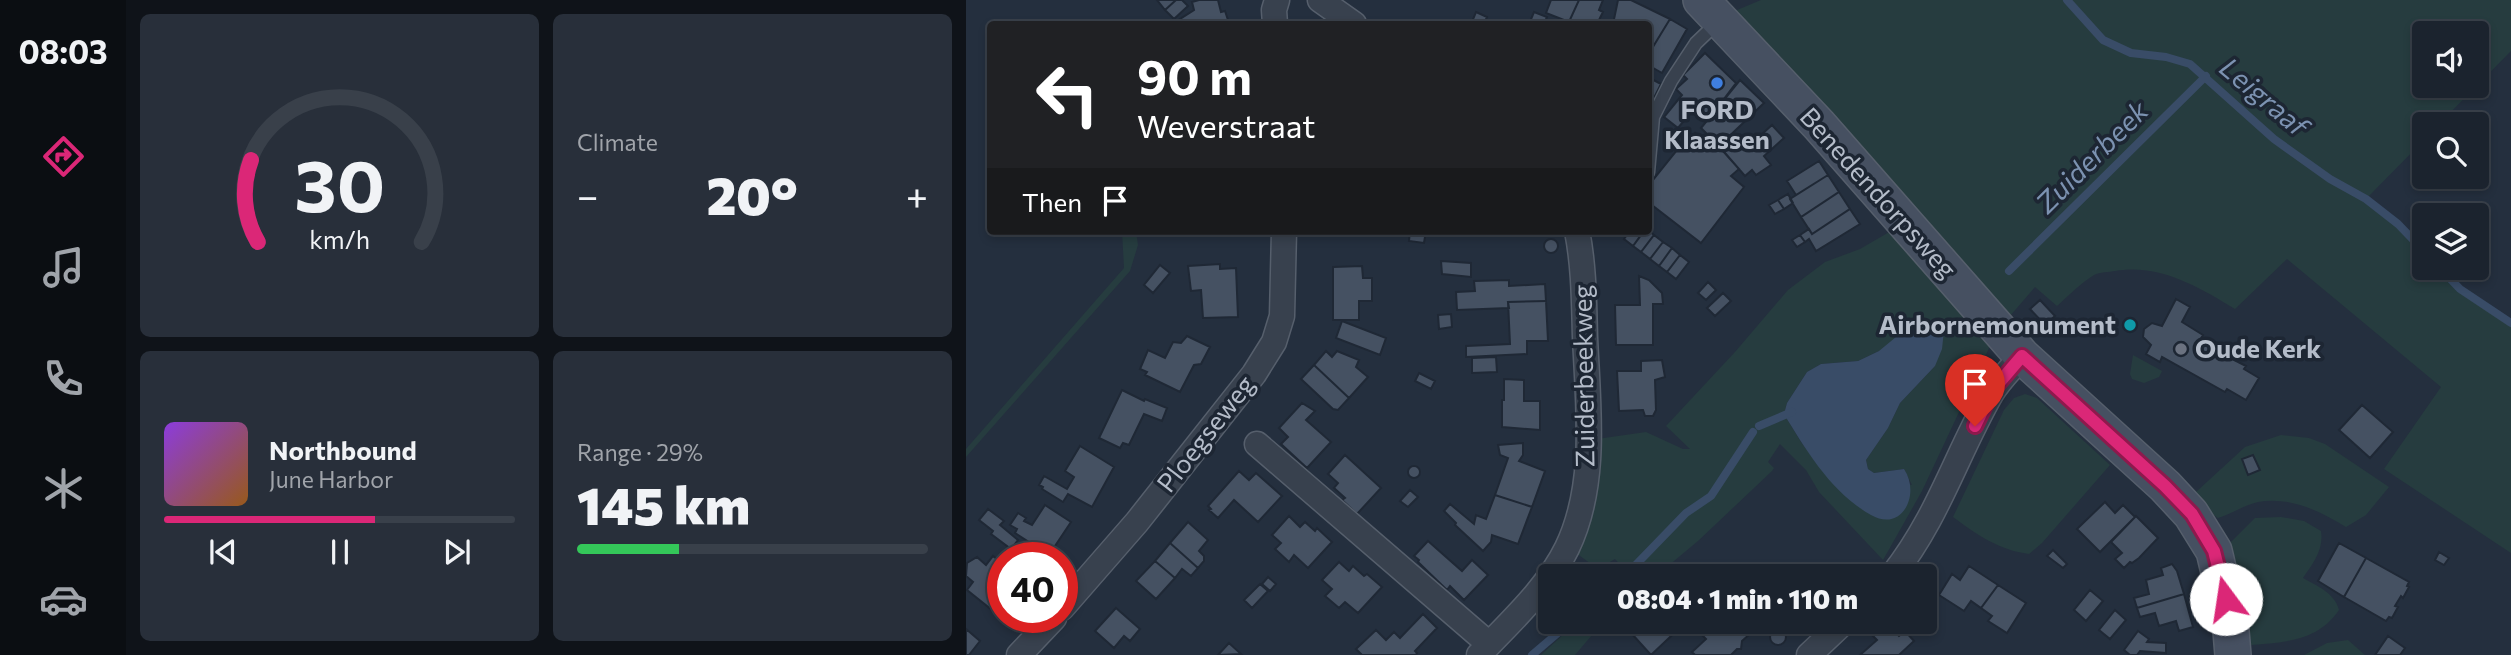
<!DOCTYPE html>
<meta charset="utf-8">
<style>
:root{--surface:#1b232e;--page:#282f3a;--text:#f1f3f6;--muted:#a0a4aa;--line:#39404a;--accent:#db2777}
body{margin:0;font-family:Commissioner,sans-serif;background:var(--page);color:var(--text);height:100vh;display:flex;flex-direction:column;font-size:26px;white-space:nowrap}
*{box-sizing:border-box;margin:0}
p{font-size:23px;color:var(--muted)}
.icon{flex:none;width:38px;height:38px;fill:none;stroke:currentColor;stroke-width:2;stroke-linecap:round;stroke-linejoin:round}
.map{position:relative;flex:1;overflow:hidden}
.details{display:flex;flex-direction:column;gap:14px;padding:14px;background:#0f1319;width:840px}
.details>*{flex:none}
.hud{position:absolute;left:21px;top:21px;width:665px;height:214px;border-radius:7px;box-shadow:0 4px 10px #0003,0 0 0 2px var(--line);background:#202124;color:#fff;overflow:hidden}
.tools{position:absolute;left:1446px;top:21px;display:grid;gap:14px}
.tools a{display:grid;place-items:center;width:77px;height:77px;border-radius:7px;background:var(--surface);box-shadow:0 4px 10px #0003,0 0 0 2px var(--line);font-size:35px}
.speed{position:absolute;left:21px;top:542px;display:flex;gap:14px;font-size:35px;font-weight:700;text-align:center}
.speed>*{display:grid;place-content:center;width:91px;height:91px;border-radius:50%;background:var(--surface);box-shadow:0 4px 10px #0003,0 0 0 2px var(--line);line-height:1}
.speed .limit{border:10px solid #d22;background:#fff;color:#111}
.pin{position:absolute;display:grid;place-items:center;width:60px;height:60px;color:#fff;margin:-72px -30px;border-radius:50% 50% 50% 0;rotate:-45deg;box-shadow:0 0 7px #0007}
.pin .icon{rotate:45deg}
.me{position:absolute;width:77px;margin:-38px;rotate:346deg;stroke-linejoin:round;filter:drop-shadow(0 0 5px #0008)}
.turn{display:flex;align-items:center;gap:24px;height:147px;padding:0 35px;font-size:32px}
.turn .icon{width:91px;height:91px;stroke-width:2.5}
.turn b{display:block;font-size:49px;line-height:60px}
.then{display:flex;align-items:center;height:66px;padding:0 35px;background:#0003;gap:14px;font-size:26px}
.big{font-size:52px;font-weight:800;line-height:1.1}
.details .widget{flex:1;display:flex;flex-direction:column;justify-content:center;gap:10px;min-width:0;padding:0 24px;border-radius:10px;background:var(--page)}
.details .dial{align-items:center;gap:0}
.dial svg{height:182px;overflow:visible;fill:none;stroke:var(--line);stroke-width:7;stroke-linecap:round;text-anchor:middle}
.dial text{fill:var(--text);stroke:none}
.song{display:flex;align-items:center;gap:21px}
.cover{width:84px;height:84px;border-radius:10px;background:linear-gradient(135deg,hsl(270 70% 55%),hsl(30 70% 35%))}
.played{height:7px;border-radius:4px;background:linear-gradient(90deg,var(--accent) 60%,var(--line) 60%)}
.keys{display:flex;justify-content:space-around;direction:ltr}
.heat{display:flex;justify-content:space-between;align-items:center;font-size:38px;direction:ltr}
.charge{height:10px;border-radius:5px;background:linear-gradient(90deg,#34c759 29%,var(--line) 0)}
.details .tiles{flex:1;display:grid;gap:14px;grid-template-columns:repeat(2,1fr)}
.trip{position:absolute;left:572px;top:564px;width:399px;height:70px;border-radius:7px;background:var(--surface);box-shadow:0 4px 10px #0003,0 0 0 2px var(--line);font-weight:800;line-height:70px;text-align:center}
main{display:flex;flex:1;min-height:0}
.tab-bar{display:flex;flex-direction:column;width:126px;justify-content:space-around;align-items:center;background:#0b0e12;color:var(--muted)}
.tab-bar .icon{width:49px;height:49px}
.tab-bar .current{color:var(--accent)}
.tab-bar b{font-size:32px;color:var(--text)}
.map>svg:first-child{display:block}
.green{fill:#263c3f;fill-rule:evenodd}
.water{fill:#394c67}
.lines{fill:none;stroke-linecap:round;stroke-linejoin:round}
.stream{stroke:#394c67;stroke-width:8}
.building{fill:#455162;stroke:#1f2835;stroke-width:2}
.lane-casing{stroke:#565f6c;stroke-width:15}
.street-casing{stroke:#565f6c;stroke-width:27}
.secondary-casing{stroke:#565f6c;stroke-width:38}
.lane{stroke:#38414e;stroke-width:12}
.street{stroke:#38414e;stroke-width:24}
.secondary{stroke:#465061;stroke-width:35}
.route-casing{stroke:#8e194d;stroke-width:18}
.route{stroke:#db2777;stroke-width:12}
.shop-dot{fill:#3f7fe0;stroke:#1d2633;stroke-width:2.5}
.culture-dot{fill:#0f9aa8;stroke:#1d2633;stroke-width:2.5}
.worship-dot{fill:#6b7280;stroke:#1d2633;stroke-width:2.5}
.labels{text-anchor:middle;stroke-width:7;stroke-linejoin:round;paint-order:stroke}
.poi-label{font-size:26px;font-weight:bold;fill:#b4bcc9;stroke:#1d2633}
.street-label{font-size:26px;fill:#b4bcc9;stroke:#1d2633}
.water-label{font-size:28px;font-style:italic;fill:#7c92b1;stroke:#1d2633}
</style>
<main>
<nav class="tab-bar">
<b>08:03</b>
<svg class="icon current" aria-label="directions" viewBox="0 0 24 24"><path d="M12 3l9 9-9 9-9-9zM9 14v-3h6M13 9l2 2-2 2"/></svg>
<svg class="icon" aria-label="music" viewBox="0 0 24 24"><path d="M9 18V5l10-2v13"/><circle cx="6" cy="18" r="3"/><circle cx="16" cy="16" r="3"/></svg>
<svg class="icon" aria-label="phone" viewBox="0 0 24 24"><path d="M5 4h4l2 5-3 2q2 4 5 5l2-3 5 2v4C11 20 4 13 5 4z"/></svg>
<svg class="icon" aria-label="climate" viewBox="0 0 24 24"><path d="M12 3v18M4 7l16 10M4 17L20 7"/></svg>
<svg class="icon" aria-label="car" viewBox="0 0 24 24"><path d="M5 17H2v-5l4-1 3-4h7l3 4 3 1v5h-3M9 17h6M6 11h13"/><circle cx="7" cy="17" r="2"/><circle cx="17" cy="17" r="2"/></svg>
</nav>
<section class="details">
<div class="tiles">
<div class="widget dial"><svg viewBox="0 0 100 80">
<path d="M14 69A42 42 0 1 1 86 69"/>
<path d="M14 69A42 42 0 0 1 11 33" stroke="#db2777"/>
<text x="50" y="56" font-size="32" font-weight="700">30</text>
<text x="50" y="72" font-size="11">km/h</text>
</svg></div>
<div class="widget"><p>Climate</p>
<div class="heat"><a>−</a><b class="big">20°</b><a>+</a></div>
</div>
<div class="widget">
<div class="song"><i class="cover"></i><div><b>Northbound</b><p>June Harbor</p></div></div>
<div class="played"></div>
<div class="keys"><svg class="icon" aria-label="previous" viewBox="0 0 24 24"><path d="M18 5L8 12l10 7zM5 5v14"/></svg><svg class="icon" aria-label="pause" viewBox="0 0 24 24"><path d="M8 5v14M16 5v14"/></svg><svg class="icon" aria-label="next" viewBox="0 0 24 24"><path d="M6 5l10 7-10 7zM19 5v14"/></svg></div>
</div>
<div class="widget"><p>Range · 29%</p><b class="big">145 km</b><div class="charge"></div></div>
</div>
</section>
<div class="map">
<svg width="1545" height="655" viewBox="0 0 1545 655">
<rect width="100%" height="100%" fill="#242f3e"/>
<path class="green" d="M795,0h750v51l-72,73h-15v16l-58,59 32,25 26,27v17h16l20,21 51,34v230l-127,-84 57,-82 -154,-128 -52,50c-36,-22 -76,-46 -120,-38 -6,1 -15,1 -21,4 -13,8 -26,21 -37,31l-22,-19 -25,29 -280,-303zM1458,33h52v53h-52z
M156,231h14l2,14 -8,26 -164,186v-8l158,-181z
M925,231l99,115 -68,145 -39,69 -64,-68 -13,-22 -26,-26 -12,18 6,6 -2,3 -74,70 -42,35h-25l-16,-17 -17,10 -22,-16 21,-114 49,-7 37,17h7l-24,-23 69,-74 53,-62 37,-28 35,-13zM913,351l56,15 -35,37 -12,25 -22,32 2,9 6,4 30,-4 8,16 -95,-22 -16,-21 -17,-28 3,-11 20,-31 14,-8 37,-3z
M1167,355l29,16 -3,6 -15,6 -12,-4 -2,-5z
M1059,394l12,4 73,67 -68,78 -13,11c-30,-4 -52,-19 -76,-37l51,-107 10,-12z
M1315,435l28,3 16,6 64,43 -23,28 -20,12c-26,-16 -57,-31 -88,-25 -13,3 -27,12 -40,16l-6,-4 -16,-22 49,-45z
M1315,517l23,4 17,10c3,19 -8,32 -18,47 14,8 32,15 36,32 -21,31 -53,32 -88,35l-9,-49 -13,-52 26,-26z
M612,621h26l-29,34h-34z
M1382,640l17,15h-61l23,-12z"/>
<path class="water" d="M964,320l14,10 -2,19 -7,17 -35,37 -12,25 -22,32 2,9 6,4 30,-4c17,25 -2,64 -33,46 -39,-22 -64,-63 -87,-101l3,-11 20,-31 14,-8 37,-3 21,-10 34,-28z"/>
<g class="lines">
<path class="stream" d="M1101,0l36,40 28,13 35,4 24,7 84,75 56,40 36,20 32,25 26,27
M1474,268l20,21 51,34
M1043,271l197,-195
M793,426l33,-14
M659,576l61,-63 25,-17 42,-64
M566,655l40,-34"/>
</g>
<path class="building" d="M191,0h19l-11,10z
M210,0h6l6,6 -14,13 -9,-9z
M233,0h19l3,12 4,-1 4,12 -51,1 -1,-3 17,-11 -2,-8z
M585,0h28l-10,22 -23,-9z
M613,0h24l-4,10 4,2 -6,12h-29z
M652,0h13l39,19 -22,36v-31h-35z
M510,12l11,5 -3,7h-13z
M568,12l13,5 -3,7h-15z
M704,19l17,10 -25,44 -14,-8v-10z
M739,53l31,30 -28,37 -12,-14 -18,22 -14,-11 18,-22 -6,-6 11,-10 -4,-4z
M682,77l13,7 -12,24 -1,-1z
M774,80l24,23 -45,43 -18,-18z
M806,125l12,13 -20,18 7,9 -15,10 -4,-5 -7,6 -26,-30 6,-5 9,9 13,-13 5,6z
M729,133l13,14 6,-6 25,28 -8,7 13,11 -43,56 -53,-41v-16l37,-46 3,2z
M853,161l9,14 -32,20 -9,-14z
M862,175l11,17 -38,25 -11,-18z
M873,192l11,17 -38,25 -11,-17z
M822,194l5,9 -9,6 -6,-9z
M812,200l6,9 -9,5 -6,-9z
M884,209l10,15 -44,27 -7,-12 -4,3 -5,-7 9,-6 3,5z
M682,230l6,5 -13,17 -8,-6 11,-15z
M444,231h16l-2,12 -15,-2z
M664,231h14l-11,15 -9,-7z
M688,235l9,7 -13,17 -9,-7z
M834,235l5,7 -8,5 -5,-7z
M578 246a7 7 0 1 1 14 0a7 7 0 1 1-14 0Z
M697,242l9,6 -13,18 -9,-7z
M706,248l8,7 -13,17 -8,-6z
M714,255l9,7 -13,17 -9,-7z
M475,261l30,2v14l-29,-3z
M254,264v5l16,-1 2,49 -35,1 -2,-28 -10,1 -3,-25z
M194,265l10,8 -17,20 -9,-8z
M396,266l1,12h9v23h-13v19h-26v-53z
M673,276l10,4 13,13 1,11h-10v41h-37l-1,-40h25z
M543,280v6l36,-2 1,17 -38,1 1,6 -52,2 -1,-18 19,-1 -1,-10z
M742,282l8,8 -10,10 -8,-7z
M757,293l8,8 -16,15 -8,-8z
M1210,299l14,8 -8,15 21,13 -4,7 47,24 -2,3 15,9 -13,22 -19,-11 -2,3 -63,-35 -2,5 -14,-8 5,-9 -8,-8 1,-8 8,-6 10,3z
M1074,300l15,16 -10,9 -15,-16z
M580,301l2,40h-21v13l-61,3v-11l44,-2 -2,-42z
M485,314l1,13 -13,2 -1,-14z
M376,321l44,17 -6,17 -44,-17z
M221,336l23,11 -9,17 -7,1 -14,27 -35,-17 2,-3 -7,-3 8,-19 17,8 8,-16 8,1z
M360,351l6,6 5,-6 22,9 -3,7 12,10 -19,21 -35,-33z
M530,357l1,15 -25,1v-15z
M696,360l3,17 -10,3 1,30 -3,6h-8l-2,-6 -24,1 -2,-40h24v-10z
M348,365l35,33 -11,12 -5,-1 -32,-30z
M453,373l16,8 -4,8 -16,-8z
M538,379l20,1v21h16v29l-38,-3v-27h2z
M156,390l22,11 1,-2 22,9 -5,13 -18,-7 -15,31 -6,-2 -3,5 -21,-10z
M336,403l13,8 -9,9 25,22 -24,26 -26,-24 7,-7 -9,-9z
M1396,405l31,27 -23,26 -31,-28z
M557,443v12l-4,6 26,10 -13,36 -37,-12 13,-37 -8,-3 -2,-10z
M114,446l34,21 -22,40 -24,-13 -5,8 -21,-13 1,-2 -4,-2 5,-9 23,13 7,-12 -9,-6z
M379,455l36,33 -24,26 -15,-14 3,-2 -11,-10 4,-5 -10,-9z
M1287,455l7,15 -12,5 -6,-16z
M442 472a6 6 0 1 1 12 0a6 6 0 1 1-12 0Z
M273,471l10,9 7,-7 26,23 -24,26 -24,-22 -16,18 -9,-8 2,-1 -3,-3z
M444,490l8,7 -10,10 -8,-6z
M529,495l37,12 -14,37 -26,-9 -1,7 -8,9 -28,-26 1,-2 -12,-12 6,-7 24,20 2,-9 10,4z
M1139,502l10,11 8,-8 12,12 -35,35 -23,-23z
M79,505l26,17 -22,33 -34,-22 2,-4 -7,-4 8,-12 8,5 -2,3 8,4z
M22,509l16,12 -4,4 18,15 -7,9 -20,-15 2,-3 -14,-11z
M323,516l11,11 5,-5 10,9 2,-3 15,14 -24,26 -14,-13 -5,7 -14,-13 6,-6 -9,-8z
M1170,516l22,22 -19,20 -7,5 -2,-1 -6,6 -9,-9 7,-6 -11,-11z
M222,522l20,18 -9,11 5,5v5l-6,7 -28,-25z
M462,541l34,30 10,-11 16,15 -24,25 -14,-14 -3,4 -29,-28 1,-2 -5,-4z
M204,543l28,25 -7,8 -9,-7 -7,9 -20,-17z
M1373,543l27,15 -22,39 -26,-16z
M1087,550l14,14 -4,4 -16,-12z
M1473,552l10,6 -5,7 -9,-5z
M27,556l10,8v42l-6,8 -30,-24 6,-8 -7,-6 1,-13 10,-6 9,8z
M1400,558l43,24 -2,4 2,1 -6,11 -2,-2 -6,10 3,1 -6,11 -3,-1 -3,4 -42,-24z
M189,561l20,17 -19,21 -20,-18z
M373,562l10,9 4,-5 11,10 3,-2 15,13 -24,26 -13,-11 -6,6 -14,-12 7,-7 -10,-9z
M1206,564l5,7 7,23 -47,14 -3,-10 15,-4 -3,-14 17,-5 -2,-7z
M1003,566l29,19 -17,23 -10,-7 -7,10 -25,-16 13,-21 8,6z
M302,577l8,7 -6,7 -8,-7z
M294,584l8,7 -16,17 -8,-8z
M1032,585l28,18 -19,30 -19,-12 4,-5 -11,-8z
M1124,590l13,11 -17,20 -12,-11z
M1218,594l9,33 -14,4 -3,-10 -17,5 -4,-13 -15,4 -3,-9z
M150,608l24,21 -10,12 -6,-5 -10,12 -19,-17z
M1149,610l11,10 -16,19 -11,-9z
M457,614l14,14 -22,23 2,2 -1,2h-54l-6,-6 20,-19 10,10 8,-8 6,6z
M680,621h41l-36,34 -19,-21z
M741,621h33l11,12 -9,8 -1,8h-4l-6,6h-36l-3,-3 14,-13 -9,-9z
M837,621h12l-10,10 -6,-6z
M920,622l13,14 6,-5 9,10 -15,14h-39l17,-15 -5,-5z
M0,629l14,12 -11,14h-3z
M804 637a8 8 0 1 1 16 0a8 8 0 1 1-16 0Z
M1172,631l11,8 -2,3 19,1v10l-26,-2 -3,4h-7l-6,-5z
M1422,636l17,12 -5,7h-25z
M263,643l12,11 -23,1z"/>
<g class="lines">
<g class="lane-casing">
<path id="lane" d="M682,172l5,-55 18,-36 25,-38 22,-21"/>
</g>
<g class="street-casing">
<path id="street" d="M354,0l34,24
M309,24l-1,-14 3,-10
M291,444l232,200
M926,576c46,-58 64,-121 99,-182 8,-14 21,-26 31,-38
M96,608l75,-86 117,-148 20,-32 8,-26 2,-85
M53,655l35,-37
M513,655c31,-33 68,-66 88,-107 31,-64 21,-142 18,-211 -1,-35 -1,-71 -8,-106
M843,655l36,-34"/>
</g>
<g class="secondary-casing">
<path id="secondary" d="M735,0l118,125 203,231 143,130 26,28 23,37 16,68 3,36"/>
</g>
<use href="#lane" class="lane"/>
<use href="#street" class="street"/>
<use href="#secondary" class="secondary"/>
</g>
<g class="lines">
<g class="route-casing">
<path id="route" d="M1009,426l17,-35 30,-35 143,130 27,28 22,37 12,48"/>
</g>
<use href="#route" class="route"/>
</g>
<circle class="shop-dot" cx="751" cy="83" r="7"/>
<circle class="culture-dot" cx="1164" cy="325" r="7"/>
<circle class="worship-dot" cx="1215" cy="349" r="7"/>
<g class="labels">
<g class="poi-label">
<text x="751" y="119">FORD<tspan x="751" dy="30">Klaassen</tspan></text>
<text x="1150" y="334" text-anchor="end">Airbornemonument</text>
<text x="1229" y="358" text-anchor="start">Oude Kerk</text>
</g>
<g class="street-label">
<text transform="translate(912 193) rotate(48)" y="9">Benedendorpsweg</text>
<text transform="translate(618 376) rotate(-91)" y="9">Zuiderbeekweg</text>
<text transform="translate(240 434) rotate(-52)" y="9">Ploegseweg</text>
</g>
<g class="water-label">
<text transform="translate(1298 97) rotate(40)" y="10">Leigraaf</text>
<text transform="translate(1126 157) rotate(-45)" y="10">Zuiderbeek</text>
</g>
</g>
</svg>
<div class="tools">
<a><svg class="icon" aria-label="sound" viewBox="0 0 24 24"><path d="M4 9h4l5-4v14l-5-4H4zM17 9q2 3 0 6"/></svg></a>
<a><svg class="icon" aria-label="search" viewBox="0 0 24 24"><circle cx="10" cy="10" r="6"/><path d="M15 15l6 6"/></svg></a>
<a><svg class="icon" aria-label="layers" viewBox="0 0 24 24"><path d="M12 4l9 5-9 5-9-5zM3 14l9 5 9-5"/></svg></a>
</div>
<div class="speed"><div class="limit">40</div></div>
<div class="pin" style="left:1009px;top:426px;background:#d93025"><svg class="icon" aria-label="arrive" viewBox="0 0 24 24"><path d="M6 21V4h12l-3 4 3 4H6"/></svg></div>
<svg class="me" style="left:1260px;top:599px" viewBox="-20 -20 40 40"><circle r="19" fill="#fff"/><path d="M0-13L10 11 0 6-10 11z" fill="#db2777"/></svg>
<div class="trip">08:04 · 1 min · 110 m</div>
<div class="hud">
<div class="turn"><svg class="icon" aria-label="left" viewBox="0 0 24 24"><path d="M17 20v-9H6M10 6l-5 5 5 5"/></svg><div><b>90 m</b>Weverstraat</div></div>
<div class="then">Then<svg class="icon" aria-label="arrive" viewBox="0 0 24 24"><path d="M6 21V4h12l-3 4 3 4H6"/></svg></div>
</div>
</div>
</main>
